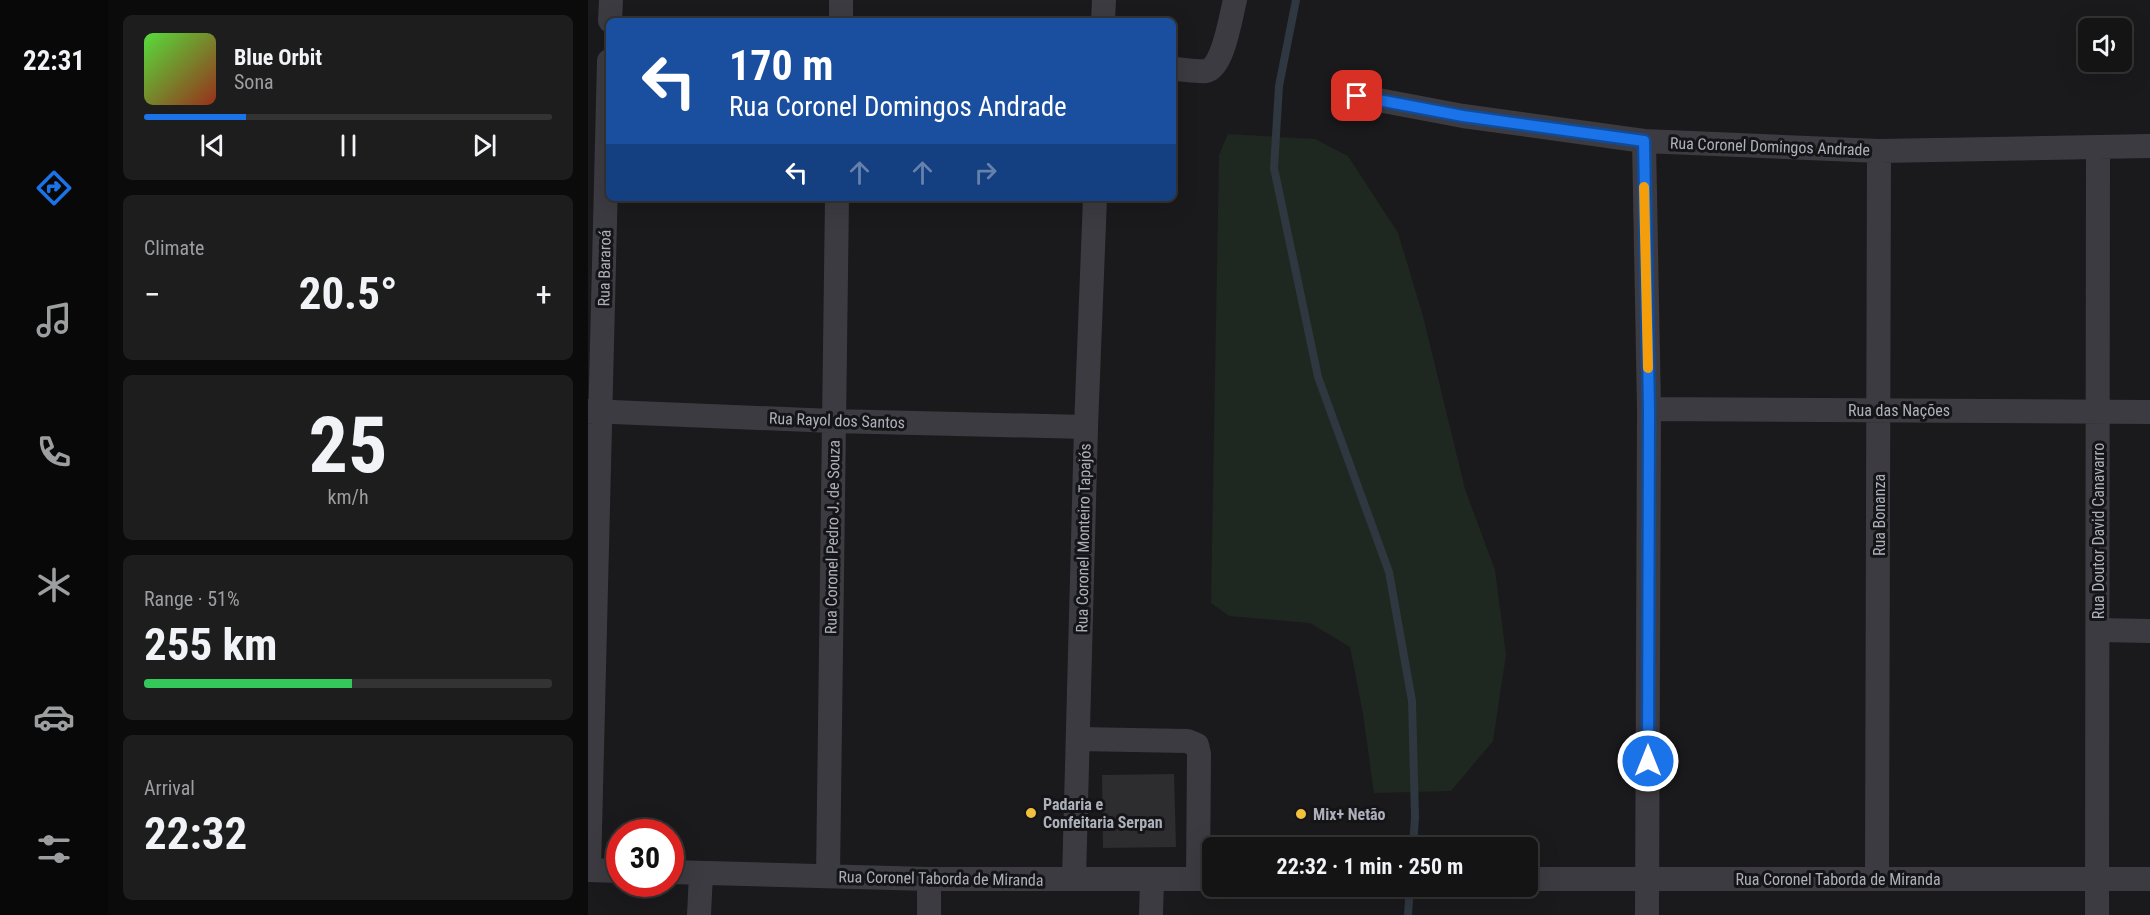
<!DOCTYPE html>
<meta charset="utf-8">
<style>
:root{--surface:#141415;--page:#1d1d1e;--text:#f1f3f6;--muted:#9d9ea0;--line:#333334;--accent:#1a73e8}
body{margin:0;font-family:"Roboto Condensed",sans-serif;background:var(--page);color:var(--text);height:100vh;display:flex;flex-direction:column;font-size:22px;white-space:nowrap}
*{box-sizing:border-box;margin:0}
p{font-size:20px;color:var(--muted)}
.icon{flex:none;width:33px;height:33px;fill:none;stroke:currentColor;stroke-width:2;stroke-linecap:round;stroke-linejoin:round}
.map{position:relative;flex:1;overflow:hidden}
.details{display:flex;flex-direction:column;gap:15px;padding:15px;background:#0b0b0c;width:480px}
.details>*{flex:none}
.hud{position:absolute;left:18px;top:18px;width:570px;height:183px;border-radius:9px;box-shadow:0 6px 24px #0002,0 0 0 2px var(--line);background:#1a4fa0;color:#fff;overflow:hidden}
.buttons{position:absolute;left:1490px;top:18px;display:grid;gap:12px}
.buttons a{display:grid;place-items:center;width:54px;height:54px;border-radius:9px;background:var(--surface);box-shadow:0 6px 24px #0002,0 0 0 2px var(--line);font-size:30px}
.speed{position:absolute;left:18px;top:819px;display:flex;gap:12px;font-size:30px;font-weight:700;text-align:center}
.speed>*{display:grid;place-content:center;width:78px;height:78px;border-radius:50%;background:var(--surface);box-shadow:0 6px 24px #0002,0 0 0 2px var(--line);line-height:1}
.speed .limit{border:9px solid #d22;background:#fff;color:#111}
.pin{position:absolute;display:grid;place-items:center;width:51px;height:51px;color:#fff;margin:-26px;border-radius:12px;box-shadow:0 3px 9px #0006}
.me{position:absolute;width:66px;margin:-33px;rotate:0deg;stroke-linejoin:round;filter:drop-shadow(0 0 4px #0008)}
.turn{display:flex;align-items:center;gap:21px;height:126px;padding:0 24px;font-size:27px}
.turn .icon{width:78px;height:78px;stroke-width:2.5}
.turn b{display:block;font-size:42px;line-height:51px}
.lanes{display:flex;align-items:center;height:57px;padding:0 24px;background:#0003;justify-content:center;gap:30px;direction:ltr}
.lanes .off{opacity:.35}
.big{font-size:45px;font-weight:700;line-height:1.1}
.details .widget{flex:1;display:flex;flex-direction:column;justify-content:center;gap:9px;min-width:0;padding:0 21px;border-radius:9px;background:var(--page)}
.details .dial{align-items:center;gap:0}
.dial b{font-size:78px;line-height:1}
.song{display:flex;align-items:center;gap:18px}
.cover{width:72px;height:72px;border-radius:9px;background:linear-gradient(135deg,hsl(110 70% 55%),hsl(10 70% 35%))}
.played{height:6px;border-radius:3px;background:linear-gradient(90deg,var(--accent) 25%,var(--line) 25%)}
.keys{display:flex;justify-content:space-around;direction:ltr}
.heat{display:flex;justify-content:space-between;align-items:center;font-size:33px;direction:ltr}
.charge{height:9px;border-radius:4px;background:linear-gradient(90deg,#34c759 51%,var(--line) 0)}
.trip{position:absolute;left:614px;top:837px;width:336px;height:60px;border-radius:9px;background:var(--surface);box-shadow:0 6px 24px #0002,0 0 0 2px var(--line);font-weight:700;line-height:60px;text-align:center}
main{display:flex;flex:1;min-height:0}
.dock{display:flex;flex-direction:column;width:108px;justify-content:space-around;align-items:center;background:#080808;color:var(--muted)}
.dock .icon{width:42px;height:42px}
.dock .current{color:var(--accent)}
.dock b{font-size:27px;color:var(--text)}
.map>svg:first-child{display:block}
.green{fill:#1f2721}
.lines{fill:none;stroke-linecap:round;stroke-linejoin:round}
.stream{stroke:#2f3740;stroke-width:8}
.building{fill:#2d2d30}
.minor{stroke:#3b3b41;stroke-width:24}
.route-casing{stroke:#114b97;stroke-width:15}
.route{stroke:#1a73e8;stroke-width:10}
.slow{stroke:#f59e0b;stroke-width:10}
.poi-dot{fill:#f2c23c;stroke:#151417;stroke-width:2}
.labels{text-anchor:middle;stroke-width:6;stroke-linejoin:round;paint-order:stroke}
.street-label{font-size:16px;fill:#acb0bb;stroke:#151417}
.poi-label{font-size:16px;font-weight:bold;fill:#acb0bb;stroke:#151417;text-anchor:start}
</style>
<main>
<nav class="dock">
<b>22:31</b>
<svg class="icon current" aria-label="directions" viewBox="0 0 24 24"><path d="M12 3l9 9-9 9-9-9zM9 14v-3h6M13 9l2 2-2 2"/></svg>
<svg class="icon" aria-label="music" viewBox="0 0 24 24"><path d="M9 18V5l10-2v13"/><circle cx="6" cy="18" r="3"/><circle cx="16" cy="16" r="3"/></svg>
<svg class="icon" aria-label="phone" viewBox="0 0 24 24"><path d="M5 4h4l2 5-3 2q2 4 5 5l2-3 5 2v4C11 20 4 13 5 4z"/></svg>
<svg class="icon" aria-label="climate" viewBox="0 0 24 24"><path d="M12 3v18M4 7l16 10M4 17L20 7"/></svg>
<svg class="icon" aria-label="car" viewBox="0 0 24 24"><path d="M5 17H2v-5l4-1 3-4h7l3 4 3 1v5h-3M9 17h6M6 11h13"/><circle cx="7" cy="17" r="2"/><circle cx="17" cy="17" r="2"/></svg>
<svg class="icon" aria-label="filters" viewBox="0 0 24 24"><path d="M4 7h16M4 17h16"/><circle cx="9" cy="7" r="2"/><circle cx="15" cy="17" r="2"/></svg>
</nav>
<section class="details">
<div class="widget">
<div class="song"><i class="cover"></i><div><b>Blue Orbit</b><p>Sona</p></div></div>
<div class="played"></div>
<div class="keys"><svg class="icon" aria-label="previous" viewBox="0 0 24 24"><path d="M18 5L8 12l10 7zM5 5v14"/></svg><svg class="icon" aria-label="pause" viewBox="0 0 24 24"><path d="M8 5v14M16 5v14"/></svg><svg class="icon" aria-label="next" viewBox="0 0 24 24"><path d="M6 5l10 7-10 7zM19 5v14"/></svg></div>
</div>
<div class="widget"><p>Climate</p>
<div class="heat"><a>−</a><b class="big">20.5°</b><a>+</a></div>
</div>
<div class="widget dial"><b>25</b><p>km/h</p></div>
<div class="widget"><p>Range · 51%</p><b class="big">255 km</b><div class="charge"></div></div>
<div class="widget"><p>Arrival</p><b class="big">22:32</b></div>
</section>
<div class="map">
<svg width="1562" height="915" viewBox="0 0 1562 915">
<rect width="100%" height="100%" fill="#1a1a1c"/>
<path class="green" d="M640,134l87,5 33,17 50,77 25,83 42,173 30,81 11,85 -13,86 -42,50 -77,2 -11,-79 -13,-67 -40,-24 -81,-7 -18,-13 8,-448z"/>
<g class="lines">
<path class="stream" d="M708,0l-17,86 -5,82 44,209 71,195 23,129 3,116 -2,31
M820,915l2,-29"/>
</g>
<path class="building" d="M586,774l2,73 -73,1 -1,-73z"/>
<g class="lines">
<path class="minor" d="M22,21l1,-21
M253,21v-21
M515,21l1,-21
M585,69c10,0 23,3 33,2 17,-2 25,-56 29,-71
M769,96l106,20 181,25 235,10 271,-5
M1056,141l5,268 -2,506
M1061,409l501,3
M0,411l245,10 253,6
M1510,630l52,1
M490,739l109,2 10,4 2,9 -1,125
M0,870l32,1
M1,870l20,-809
M82,872l259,7h283
M240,876l9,-678
M486,879l12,-452 9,-229
M939,879h623
M1289,879l2,-728
M111,915l2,-42
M341,915v-36
M563,915l1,-36
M1509,915l1,-768"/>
</g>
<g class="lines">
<g class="route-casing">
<path id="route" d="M769,96l106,20 181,25 5,268 -1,352"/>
</g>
<use href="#route" class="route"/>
<path class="slow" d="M1056,187l4,181"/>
</g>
<g class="poi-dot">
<circle cx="443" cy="813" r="6"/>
<circle cx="713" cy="814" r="6"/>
</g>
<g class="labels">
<g class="street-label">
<text transform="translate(1182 146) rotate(2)" y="6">Rua Coronel Domingos Andrade</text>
<text transform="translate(16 268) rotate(-89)" y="6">Rua Bararoá</text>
<text x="1311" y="416">Rua das Nações</text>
<text transform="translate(249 420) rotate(2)" y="6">Rua Rayol dos Santos</text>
<text transform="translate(1291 515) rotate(-90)" y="6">Rua Bonanza</text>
<text transform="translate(1510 531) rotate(-90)" y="6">Rua Doutor David Canavarro</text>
<text transform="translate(244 537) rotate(-89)" y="6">Rua Coronel Pedro J. de Souza</text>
<text transform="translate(495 538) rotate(-89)" y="6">Rua Coronel Monteiro Tapajós</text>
<text transform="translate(353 878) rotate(1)" y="6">Rua Coronel Taborda de Miranda</text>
<text x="1250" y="885">Rua Coronel Taborda de Miranda</text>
</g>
<g class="poi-label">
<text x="455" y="810">Padaria e<tspan x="455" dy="18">Confeitaria Serpan</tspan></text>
<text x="725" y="820">Mix+ Netão</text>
</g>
</g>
</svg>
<div class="buttons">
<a><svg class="icon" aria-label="sound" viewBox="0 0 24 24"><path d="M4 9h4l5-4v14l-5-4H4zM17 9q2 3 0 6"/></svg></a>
</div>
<div class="speed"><div class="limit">30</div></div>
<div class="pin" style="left:769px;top:96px;background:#d93025"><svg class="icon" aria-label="arrive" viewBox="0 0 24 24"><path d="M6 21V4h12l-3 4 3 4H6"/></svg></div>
<svg class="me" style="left:1060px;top:761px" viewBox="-20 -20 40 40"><circle r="17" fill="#1a73e8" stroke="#fff" stroke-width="3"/><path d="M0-11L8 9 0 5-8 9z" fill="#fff"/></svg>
<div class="trip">22:32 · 1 min · 250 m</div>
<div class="hud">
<div class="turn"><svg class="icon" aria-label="left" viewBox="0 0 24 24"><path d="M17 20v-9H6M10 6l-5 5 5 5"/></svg><div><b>170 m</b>Rua Coronel Domingos Andrade</div></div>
<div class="lanes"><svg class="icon" aria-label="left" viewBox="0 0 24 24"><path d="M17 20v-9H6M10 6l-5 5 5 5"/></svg><svg class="icon off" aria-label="ahead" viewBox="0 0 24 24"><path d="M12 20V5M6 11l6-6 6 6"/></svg><svg class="icon off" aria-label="ahead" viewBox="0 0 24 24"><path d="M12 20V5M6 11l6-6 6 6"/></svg><svg class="icon off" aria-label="right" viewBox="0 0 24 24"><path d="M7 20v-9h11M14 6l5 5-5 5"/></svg></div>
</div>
</div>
</main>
